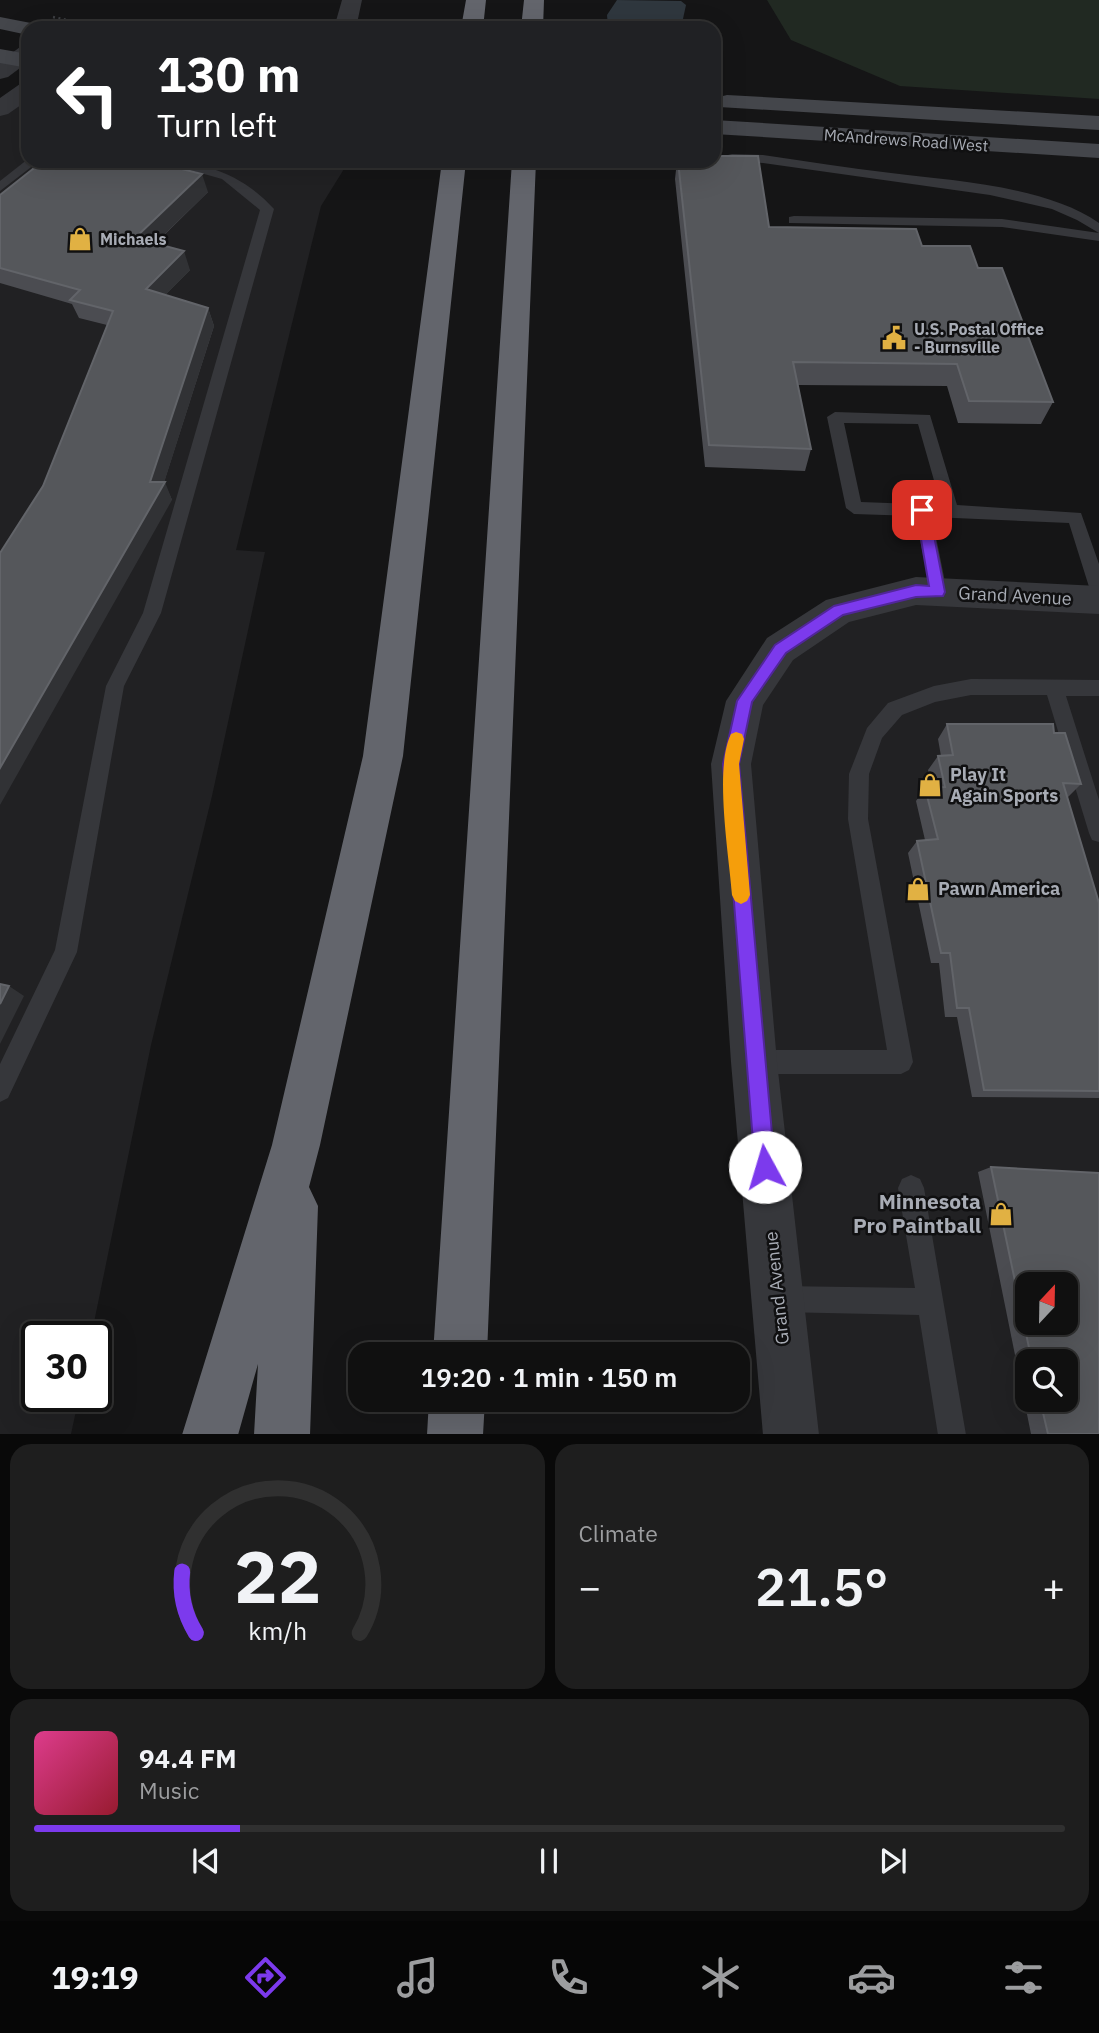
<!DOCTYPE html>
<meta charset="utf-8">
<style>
:root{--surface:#101010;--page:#1e1e1e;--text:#f1f3f6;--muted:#9c9d9f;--line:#303030;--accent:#7c3aed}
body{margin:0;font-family:"IBM Plex Sans",sans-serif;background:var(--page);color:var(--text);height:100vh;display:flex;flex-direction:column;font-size:26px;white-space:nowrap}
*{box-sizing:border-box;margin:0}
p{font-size:23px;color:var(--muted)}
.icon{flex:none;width:38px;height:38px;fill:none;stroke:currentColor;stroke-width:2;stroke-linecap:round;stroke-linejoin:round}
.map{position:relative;height:1434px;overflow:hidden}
.sheet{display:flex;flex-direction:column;gap:10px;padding:10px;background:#090909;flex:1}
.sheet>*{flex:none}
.top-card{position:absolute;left:21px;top:21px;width:700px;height:147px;border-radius:21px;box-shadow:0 7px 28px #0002,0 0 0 2px var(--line);background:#202124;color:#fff;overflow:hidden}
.needle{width:46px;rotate:22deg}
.fabs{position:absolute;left:1015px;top:1272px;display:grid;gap:14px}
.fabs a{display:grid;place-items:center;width:63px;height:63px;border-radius:14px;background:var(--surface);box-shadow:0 7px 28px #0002,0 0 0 2px var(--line);font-size:35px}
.speed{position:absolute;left:21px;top:1321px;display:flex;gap:14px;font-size:35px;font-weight:700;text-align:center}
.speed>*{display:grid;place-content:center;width:91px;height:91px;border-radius:50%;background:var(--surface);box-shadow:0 7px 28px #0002,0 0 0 2px var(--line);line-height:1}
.speed .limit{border:4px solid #111;border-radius:10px;background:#fff;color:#111}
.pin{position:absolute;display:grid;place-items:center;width:60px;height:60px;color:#fff;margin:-30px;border-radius:14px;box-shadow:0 4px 10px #0006}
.me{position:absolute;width:77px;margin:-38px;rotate:354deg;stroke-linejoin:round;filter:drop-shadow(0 0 5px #0008)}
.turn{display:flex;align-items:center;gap:24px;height:147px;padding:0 21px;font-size:32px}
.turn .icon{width:91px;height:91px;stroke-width:2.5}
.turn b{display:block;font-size:49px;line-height:60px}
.big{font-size:52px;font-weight:600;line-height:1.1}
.sheet .widget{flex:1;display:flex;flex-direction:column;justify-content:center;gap:10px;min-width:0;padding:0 24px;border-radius:21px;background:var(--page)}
.sheet .dial{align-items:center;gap:0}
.dial svg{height:182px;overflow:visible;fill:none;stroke:var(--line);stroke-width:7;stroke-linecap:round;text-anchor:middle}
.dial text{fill:var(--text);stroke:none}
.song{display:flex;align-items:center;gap:21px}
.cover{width:84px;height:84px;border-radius:10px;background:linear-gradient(135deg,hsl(330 70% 55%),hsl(350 70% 35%))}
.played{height:7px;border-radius:4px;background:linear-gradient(90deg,var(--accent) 20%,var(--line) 20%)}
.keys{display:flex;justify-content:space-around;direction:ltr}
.heat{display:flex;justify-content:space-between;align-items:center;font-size:38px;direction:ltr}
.sheet .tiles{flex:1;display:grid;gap:10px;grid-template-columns:1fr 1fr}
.widget:last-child{grid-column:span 2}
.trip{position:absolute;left:348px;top:1342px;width:402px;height:70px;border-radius:21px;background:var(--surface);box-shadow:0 7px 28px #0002,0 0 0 2px var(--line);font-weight:600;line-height:70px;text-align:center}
.tab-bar{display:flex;height:112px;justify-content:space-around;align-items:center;background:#060606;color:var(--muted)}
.tab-bar .icon{width:49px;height:49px}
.tab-bar .current{color:var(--accent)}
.tab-bar b{font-size:32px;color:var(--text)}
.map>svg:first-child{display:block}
.built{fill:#212123;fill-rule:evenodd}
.green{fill:#212922}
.water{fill:#2f373e}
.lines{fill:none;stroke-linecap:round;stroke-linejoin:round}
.path{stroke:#3c3e42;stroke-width:2.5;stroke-dasharray:2 3.5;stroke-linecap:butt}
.service{fill:#36373b;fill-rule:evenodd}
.minor{fill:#36373b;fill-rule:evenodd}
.tertiary{fill:#36373b;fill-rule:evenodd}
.secondary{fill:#44464b;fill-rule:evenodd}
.motorway{fill:#63656c;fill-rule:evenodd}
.wall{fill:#4b4c51;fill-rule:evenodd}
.shaded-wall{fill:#313235}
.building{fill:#55575b;stroke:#626469;stroke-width:2;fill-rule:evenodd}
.route{fill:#7c3aed;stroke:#51269a;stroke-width:2}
.slow{fill:#f59e0b}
.labels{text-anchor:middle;stroke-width:5;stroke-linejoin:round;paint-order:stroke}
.far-street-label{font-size:16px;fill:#a8acb5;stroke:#101011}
.far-poi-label{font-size:16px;font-weight:bold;fill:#a8acb5;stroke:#101011;text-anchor:start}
.street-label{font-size:18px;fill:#a8acb5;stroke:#101011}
.poi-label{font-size:18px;font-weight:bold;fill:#a8acb5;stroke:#101011;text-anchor:start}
.near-poi-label{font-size:21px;font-weight:bold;fill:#a8acb5;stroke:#101011;text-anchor:end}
</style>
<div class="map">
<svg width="1099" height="1435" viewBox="0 0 1099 1435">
<rect width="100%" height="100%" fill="#151516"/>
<path class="built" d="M28,89v72h321l-28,45 -85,344 29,2 -53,244 -61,249 -60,292h-54v59l42,1 -8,37 -71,1v-1326z
M916,591l183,9v834h-308l-46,-733 35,-52zM1027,1284h39v39h-39zM1027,1362h39v38h-39z"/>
<path class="green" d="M767,0h332v99l-199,-13 -109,-46z"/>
<path class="water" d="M617,0l64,1 5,4 -5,23h-73l-1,-13z"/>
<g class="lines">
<path class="path" d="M53,17l51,11"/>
<path class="service" d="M732,154l31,1c43,6 85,13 128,18 64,8 155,13 208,50v10l-22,-13 -25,-11 -62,-14 -227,-32 -35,-2v-6z
M28,159v2h11l-39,30v-10z
M158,161c46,0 84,13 116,48l-113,404 -37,73 -47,266 -69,146 -8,4v-38l55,-114 51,-264 37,-73 117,-403 -38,-31z
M794,216l208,3 97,14v8l-97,-14 -213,-4v-6z
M835,412l95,3 27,90 124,8 18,51v33l-6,-2 -3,-5 -21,-67 -137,-6 15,75 -3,5h-12l-17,-81 -61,-2 -8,-6 -19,-91zM844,423l74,1 23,81 -80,-3z
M971,679l128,1v16h-33l33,104v42l-7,-2 -3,-7 -42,-138h-76l-36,7 -33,13 -20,23 -13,36 -1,45 45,243 -4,8 -8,4h-147l-8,-4 -4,-8 4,-8 8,-4h133l-39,-231 1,-45 18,-46 21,-25 46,-17z
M911,1175l9,4 4,9 42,247h-28l-19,-120 -139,-3 -9,-4 -4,-9 4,-9 9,-4 135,2 -17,-100 4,-9z"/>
<path class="minor" d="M342,0h20l-6,28h-22z
M916,577l183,9v28l-183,-9 -67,17 -56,38 -30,45 -12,59 26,298 42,373h-56l-32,-373 -20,-298 15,-63 41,-63 59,-38z"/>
<path class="tertiary" d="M28,45v17l-20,15 -8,2v-17l20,-15z
M28,82v18l-20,14 -8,2v-18l20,-14z"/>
<path class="secondary" d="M0,17l36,7 2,4h-10v7l-28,-6z
M0,49l28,5v14l-28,-5z
M727,95l372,21v14l-380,-23 -4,-5 4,-5z
M714,120l385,24v14l-385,-24z"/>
<path class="motorway" d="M466,0h20l-3,28h-22z
M524,0h20l-1,28h-22z
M442,161h24l-63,595 -83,389 -11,42 9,19 -8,229h-56l4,-71 -20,71h-56l90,-290 91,-389z
M512,161h24l-49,1193h-54z
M429,1400h56l-2,35h-56z"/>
</g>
<path class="wall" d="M677,161h37l55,66 153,19 56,22 75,134 -12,22 -83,-1 -11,-37 -149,-1 13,64 -6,22 -100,-4 -30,-288z
M208,192l-53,52 35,26 -25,25 43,13 6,18 -50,156 8,18 -129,-14 64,-161 -28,-7 -7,-14 -72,-21v-88z
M947,724l107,9 27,51 -14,14 32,105v195l-127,-1 -15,-80h-12l-6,-54h-8l-23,-110 9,-12 8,-1 -9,-39 9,-13 7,-1 -4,-17 10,-14h3l-3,-17z
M991,1167l108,267h-68l-53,-262zM1027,1362h39v38h-39z"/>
<path class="shaded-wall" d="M202,174l6,18 -66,64 -7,-18z
M184,251l6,19 -37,37 -7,-18z
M208,308l6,18 -51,160 2,-4 7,18 -172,305v-37l150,-286z
M9,986l15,10 -24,48v-40z"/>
<path class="building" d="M714,156h44l11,71 147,2 6,17h48l8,22h24l51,134 -84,-1 -12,-37 -164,-2 18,87 -102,-4 -31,-284h36z
M43,161h107l52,13 -67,64 49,13 -38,38 62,19 -58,174h15l-165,286v-215l43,-67 70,-175 -43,-11 10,-10 -80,-22v-73z
M947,724h106l1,9h11l16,51 -18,-1 36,120v188l-115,-1 -15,-82h-12l-7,-55h-9l-24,-112 21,-2 -13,-51 20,-1 -7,-31 15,-1z
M0,984l9,2 -9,18z
M991,1167l108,6v261h-51l-8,-34h26v-38h-34zM1027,1284h39v39h-39z"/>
<path class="route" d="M922,505l7,5 16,82 -2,4 -27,1 -73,18 -57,38 -34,49 -13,62 36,403 -3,7 -7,3 -7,-3 -3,-7 -32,-403 14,-63 38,-56 59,-39 82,-21 13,1 -13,-76z"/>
<path class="slow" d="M736,732l6,2 2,5 -5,25 11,131 -3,6 -6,3 -6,-3 -3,-6c-3,-40 -18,-127 -1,-161z"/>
<defs>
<g id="shop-bare" transform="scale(1.89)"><path d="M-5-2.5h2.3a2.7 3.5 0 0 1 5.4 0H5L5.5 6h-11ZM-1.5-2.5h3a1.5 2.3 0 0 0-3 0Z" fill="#e1b143" stroke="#101011" stroke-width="2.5" paint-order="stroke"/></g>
<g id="civic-bare" transform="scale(1.89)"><path d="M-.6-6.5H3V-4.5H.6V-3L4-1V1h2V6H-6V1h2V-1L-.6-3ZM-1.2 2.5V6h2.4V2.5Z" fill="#e1b143" stroke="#101011" stroke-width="2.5" paint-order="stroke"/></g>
</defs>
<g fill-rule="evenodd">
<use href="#shop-bare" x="80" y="239"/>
<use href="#civic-bare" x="894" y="338"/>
<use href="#shop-bare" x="930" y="785"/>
<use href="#shop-bare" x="918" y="889"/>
<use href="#shop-bare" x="1001" y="1214"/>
</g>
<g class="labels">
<g class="far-street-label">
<text transform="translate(906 140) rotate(4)" y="6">McAndrews Road West</text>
</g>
<g class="far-poi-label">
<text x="100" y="245">Michaels</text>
<text x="914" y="335">U.S. Postal Office<tspan x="914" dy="18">- Burnsville</tspan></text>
</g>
<g class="street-label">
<text transform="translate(1015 596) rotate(3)" y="6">Grand Avenue</text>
<text transform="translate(777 1288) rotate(-96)" y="6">Grand Avenue</text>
</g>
<g class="poi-label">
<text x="950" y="781">Play It<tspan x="950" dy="21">Again Sports</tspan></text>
<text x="938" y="895">Pawn America</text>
</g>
<g class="near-poi-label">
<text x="981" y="1209">Minnesota<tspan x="981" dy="24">Pro Paintball</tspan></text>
</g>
</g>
</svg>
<div class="fabs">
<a><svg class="needle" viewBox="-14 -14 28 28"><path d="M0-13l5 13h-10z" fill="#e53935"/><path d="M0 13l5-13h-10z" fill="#9c9d9f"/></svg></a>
<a><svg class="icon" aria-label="search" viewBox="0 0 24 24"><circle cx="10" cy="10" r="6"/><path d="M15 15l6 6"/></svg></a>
</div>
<div class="speed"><div class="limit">30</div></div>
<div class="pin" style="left:922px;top:510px;background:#d93025"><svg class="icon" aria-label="arrive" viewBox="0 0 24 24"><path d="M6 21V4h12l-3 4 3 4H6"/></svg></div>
<svg class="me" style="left:765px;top:1167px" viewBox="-20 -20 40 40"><circle r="19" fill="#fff"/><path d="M0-13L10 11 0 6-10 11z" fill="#7c3aed"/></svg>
<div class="trip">19:20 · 1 min · 150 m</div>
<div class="top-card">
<div class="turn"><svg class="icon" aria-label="left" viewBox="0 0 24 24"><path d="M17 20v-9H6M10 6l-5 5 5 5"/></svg><div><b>130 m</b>Turn left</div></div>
</div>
</div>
<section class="sheet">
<div class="tiles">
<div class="widget dial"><svg viewBox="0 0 100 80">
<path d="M14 69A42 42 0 1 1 86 69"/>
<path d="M14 69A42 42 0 0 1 8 42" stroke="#7c3aed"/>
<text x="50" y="56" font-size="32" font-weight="700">22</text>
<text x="50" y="72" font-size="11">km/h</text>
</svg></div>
<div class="widget"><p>Climate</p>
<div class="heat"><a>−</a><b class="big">21.5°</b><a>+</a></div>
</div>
<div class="widget">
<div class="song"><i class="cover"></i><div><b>94.4 FM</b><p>Music</p></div></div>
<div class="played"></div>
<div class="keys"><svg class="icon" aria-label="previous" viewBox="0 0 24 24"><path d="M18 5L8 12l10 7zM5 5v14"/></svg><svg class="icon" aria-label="pause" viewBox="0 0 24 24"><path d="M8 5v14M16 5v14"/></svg><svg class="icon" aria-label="next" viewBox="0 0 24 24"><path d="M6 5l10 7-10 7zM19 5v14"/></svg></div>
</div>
</div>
</section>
<nav class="tab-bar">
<b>19:19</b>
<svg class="icon current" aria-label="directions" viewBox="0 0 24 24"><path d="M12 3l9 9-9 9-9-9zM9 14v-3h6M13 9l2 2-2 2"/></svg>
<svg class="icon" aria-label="music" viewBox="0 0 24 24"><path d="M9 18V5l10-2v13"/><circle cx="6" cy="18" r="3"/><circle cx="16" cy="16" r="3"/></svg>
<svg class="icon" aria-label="phone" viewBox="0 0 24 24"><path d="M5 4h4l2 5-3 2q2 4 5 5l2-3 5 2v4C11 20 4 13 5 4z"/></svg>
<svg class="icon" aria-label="climate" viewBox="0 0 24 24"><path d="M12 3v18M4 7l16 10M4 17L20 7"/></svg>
<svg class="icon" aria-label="car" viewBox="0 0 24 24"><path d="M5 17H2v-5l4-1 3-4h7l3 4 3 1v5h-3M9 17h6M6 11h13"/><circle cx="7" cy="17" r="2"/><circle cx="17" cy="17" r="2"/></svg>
<svg class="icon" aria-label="filters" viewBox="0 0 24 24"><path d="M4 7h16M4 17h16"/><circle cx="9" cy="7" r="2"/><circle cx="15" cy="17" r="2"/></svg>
</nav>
